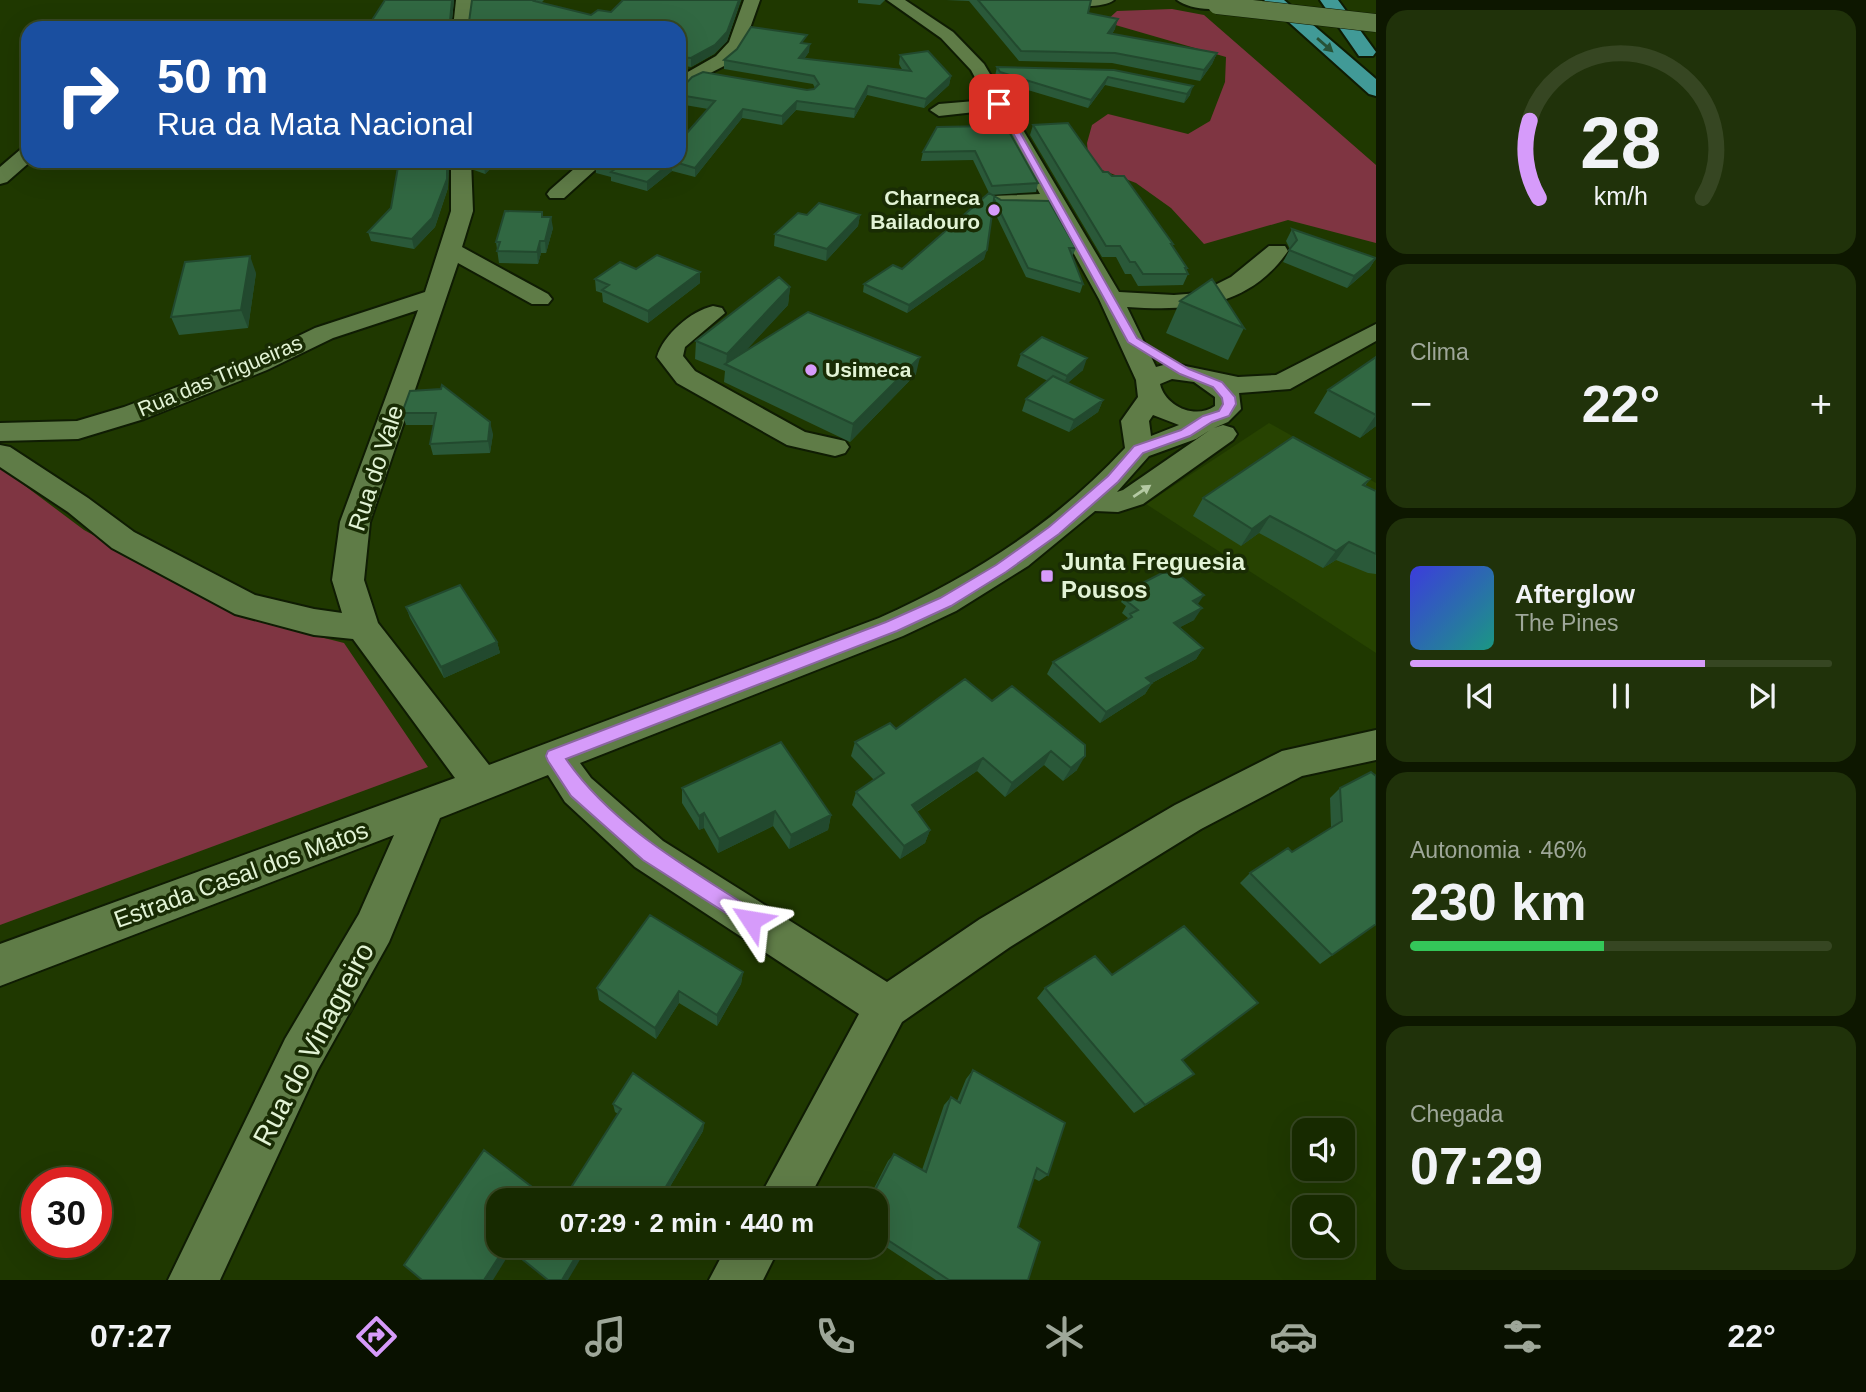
<!DOCTYPE html>
<html lang="pt">
<meta charset="utf-8">
<style>
:root{--surface:#172a00;--page:#20320a;--text:#f1f3f6;--muted:#9ea799;--line:#364622;--accent:#d69bfa}
body{margin:0;font-family:Arial,sans-serif;background:var(--page);color:var(--text);height:100vh;display:flex;flex-direction:column;font-size:26px;white-space:nowrap}
*{box-sizing:border-box;margin:0}
p{font-size:23px;color:var(--muted)}
.icon{flex:none;width:38px;height:38px;fill:none;stroke:currentColor;stroke-width:2;stroke-linecap:round;stroke-linejoin:round}
.map{position:relative;flex:1;overflow:hidden}
.details{display:flex;flex-direction:column;gap:10px;padding:10px;background:#0d1700;width:490px}
.details>*{flex:none}
.banner{position:absolute;left:21px;top:21px;width:665px;height:147px;border-radius:21px;box-shadow:0 7px 28px #0002,0 0 0 2px var(--line);background:#1a4fa0;color:#fff;overflow:hidden}
.buttons{position:absolute;left:1292px;top:1118px;display:grid;gap:14px}
.buttons a{display:grid;place-items:center;width:63px;height:63px;border-radius:14px;background:var(--surface);box-shadow:0 7px 28px #0002,0 0 0 2px var(--line);font-size:35px}
.speed{position:absolute;left:21px;top:1167px;display:flex;gap:14px;font-size:35px;font-weight:700;text-align:center}
.speed>*{display:grid;place-content:center;width:91px;height:91px;border-radius:50%;background:var(--surface);box-shadow:0 7px 28px #0002,0 0 0 2px var(--line);line-height:1}
.speed .limit{border:10px solid #d22;background:#fff;color:#111}
.pin{position:absolute;display:grid;place-items:center;width:60px;height:60px;color:#fff;margin:-30px;border-radius:14px;box-shadow:0 4px 10px #0006}
.me{position:absolute;width:77px;margin:-38px;rotate:303deg;stroke-linejoin:round;filter:drop-shadow(0 0 5px #0008)}
.turn{display:flex;align-items:center;gap:24px;height:147px;padding:0 21px;font-size:32px}
.turn .icon{width:91px;height:91px;stroke-width:2.5}
.turn b{display:block;font-size:49px;line-height:60px}
.big{font-size:52px;font-weight:800;line-height:1.1}
.details .card{flex:1;display:flex;flex-direction:column;justify-content:center;gap:10px;min-width:0;padding:0 24px;border-radius:21px;background:var(--page)}
.details .dial{align-items:center;gap:0}
.dial svg{height:182px;overflow:visible;fill:none;stroke:var(--line);stroke-width:7;stroke-linecap:round;text-anchor:middle}
.dial text{fill:var(--text);stroke:none}
.song{display:flex;align-items:center;gap:21px}
.cover{width:84px;height:84px;border-radius:10px;background:linear-gradient(135deg,hsl(240 70% 55%),hsl(170 70% 35%))}
.played{height:7px;border-radius:4px;background:linear-gradient(90deg,var(--accent) 70%,var(--line) 70%)}
.keys{display:flex;justify-content:space-around;direction:ltr}
.heat{display:flex;justify-content:space-between;align-items:center;font-size:38px;direction:ltr}
.charge{height:10px;border-radius:5px;background:linear-gradient(90deg,#34c759 46%,var(--line) 0)}
.trip{position:absolute;left:486px;top:1188px;width:402px;height:70px;border-radius:21px;background:var(--surface);box-shadow:0 7px 28px #0002,0 0 0 2px var(--line);font-weight:800;line-height:70px;text-align:center}
.menu{display:flex;height:112px;justify-content:space-around;align-items:center;background:#091100;color:var(--muted)}
.menu .icon{width:49px;height:49px}
.menu .active{color:var(--accent)}
.menu b{font-size:32px;color:var(--text)}
main{display:flex;flex:1;min-height:0}
.map>svg:first-child{display:block}
.built{fill:#274301}
.green{fill:#7f3542}
.lines{fill:none;stroke-linecap:round;stroke-linejoin:round}
.minor-casing{stroke:#0f1c03;stroke-width:4}
.highway-casing{stroke:#0f1c03;stroke-width:4}
.minor{fill:#5f7c47;fill-rule:evenodd}
.highway{fill:#419a97;fill-rule:evenodd}
.minor-bridge-casing{stroke:#0f1c03;stroke-width:19;stroke-linecap:butt}
.minor-bridge{stroke:#5f7c47;stroke-width:18}
.wall{fill:#2a5939}
.shaded-wall{fill:#22492e}
.building{fill:#316842;stroke:#22492e;stroke-width:2}
.oneway{fill:#275237}
.oneway2{fill:#b4c9a3}
.route{fill:#d69bfa;stroke:#8b65a2;stroke-width:2}
.poi-dot{fill:#d69bfa;stroke:#192c04;stroke-width:2.5}
.labels{text-anchor:middle;stroke-width:7;stroke-linejoin:round;paint-order:stroke}
.far-poi-label{font-size:21px;font-weight:bold;fill:#e2f3d5;stroke:#192c04;text-anchor:end}
.far-street-label{font-size:21px;fill:#e2f3d5;stroke:#192c04}
.street-label{font-size:24px;fill:#e2f3d5;stroke:#192c04}
.poi-label{font-size:24px;font-weight:bold;fill:#e2f3d5;stroke:#192c04;text-anchor:start}
.near-street-label{font-size:28px;fill:#e2f3d5;stroke:#192c04}
</style>
<main>
<div class="map">
<svg width="1376" height="1280" viewBox="0 0 1376 1280">
<rect width="100%" height="100%" fill="#1f3800"/>
<path class="built" d="M1269,423l107,60v170l-230,-149z"/>
<path class="green" d="M1172,9l32,6 172,150v78l-88,-23 -84,24 -33,-36 -35,-25 -47,-18 -2,-22 5,-18 16,-11 80,20 22,-13 15,-39 1,-25 -121,-35 12,-11z
M0,467l84,63 161,88 99,25 84,124 -428,158z"/>
<g class="lines">
<g class="minor-casing">
<path id="minor" d="M456,0h16l-3,28h-16z
M744,0h16l-17,48 -15,16 -49,25v-12l37,-21 13,-14z
M887,0h18l48,32 31,32 135,228 55,3 25,-2 32,-16 38,-31h16l3,5c-40,58 -99,60 -161,56l29,60 15,-4 67,14 38,-2 100,-51v17l-86,48 -51,4 2,16 -13,13 -14,6 9,-3 10,3 4,6 -4,6 -90,64 -25,8 -23,-1 -67,55 -72,45 -53,25 -323,127 11,15 72,63 224,141 93,-63 195,-114 107,-54 94,-21v30l-74,16 -101,53 -191,118 -108,75 -94,178h-50l101,-186 -224,-147 -70,-65 -17,-27 -108,43 -51,124 -72,129 -97,209h-52l117,-241 74,-125 35,-79 -394,151v-42l455,-166 -102,-139 -39,-4 -79,-21 -123,-66 -44,-36 -68,-45v-22l10,2 78,51 46,34 121,63 59,14 28,4 -10,-33 8,-58 78,-212 -85,28 -66,32 -123,49 -66,20 -78,2v-18l77,-2 47,-14 125,-47 66,-32 110,-36 26,-81v-50h20l2,50 -11,36 86,47 4,5 -4,5h-16l-74,-41 -88,259 -6,58 14,43 111,142 390,-147c92,-41 177,-95 246,-170l-4,-27 17,-24 -2,-17 -37,-81 -51,-92 -49,-1 -7,-2 -3,-4 3,-4 48,-2 -47,-84 -54,6 -9,-6 9,-6 48,-4 -16,-30 -30,-32zM1172,379l22,3 21,15v9c-20,14 -50,0 -55,-22zM1153,415l26,10 -28,11 -2,-15zM1210,430l-87,60 -6,2 32,-36 47,-17z
M1060,0h54c-10,8 -44,8 -54,0z
M1177,0h38l10,5c-10,8 -38,3 -48,-5z
M28,147v14h3l-24,21 -7,2v-17l21,-18z
M583,161h22l-41,37h-14l-3,-4 3,-4z
M713,306l9,2 3,5 -40,34 -2,9 12,15 110,61 40,9 4,6 -4,6 -10,3 -48,-11 -110,-62 -20,-26c6,-22 34,-46 56,-51z
M727,1246h53l-17,34h-54z"/>
</g>
<g class="highway-casing">
<path id="highway" d="M1264,0h20l92,79v17l-7,-2z
M1320,0h18l38,52 -3,4h-14z"/>
</g>
<use href="#minor" class="minor"/>
<use href="#highway" class="highway"/>
<g class="minor-bridge-casing">
<path id="minor-bridge" d="M1217,5l159,18"/>
</g>
<use href="#minor-bridge" class="minor-bridge"/>
</g>
<path class="wall" d="M385,0h69l-2,21 17,1 3,-22h72l-3,3 50,12 7,-5 13,2 12,-12h118l-14,41 -13,13 -23,13 -12,-2v-37h-312z
M858,0h27l-5,5 -22,-2z
M946,0h145l-3,13 27,16 -3,5 105,19 -5,11 -12,17 -88,-18 -93,-2 -50,-60z
M806,43l3,9 -5,7 99,12 -4,-7 1,-9 51,21 -2,9 -25,23 -57,-13 -13,23 -58,-8 -14,15 -40,-7 -47,59 -23,-6 -25,20 -36,-10v-4l-15,-4 -1,-9 84,-3 29,-52 -29,-5v-13l128,-1 7,-1 1,-1 -2,-4 -89,-15v-9z
M997,67l117,3 76,25 -6,8 -79,-18 -17,23 -90,-27 -3,-5z
M1033,125l70,47 70,72 -1,2 15,22 -1,3 2,3 -5,11 -45,1 -7,-12h-6l-9,-17h-14l-72,-122z
M995,128l43,55 -2,9 -45,3 85,53 -4,9 11,27 -3,9 -54,-16 -33,-68 -9,50 -77,54 -44,-21 1,-8 38,-15 87,-76 -16,-33 -52,1 2,-9z
M286,161h163l-1,27 -13,39 -21,22 -43,-8 -3,-9 23,-24 7,-43 -109,5z
M472,161h26l-13,13 -11,-4z
M547,161h33l-8,6z
M807,215h53l-2,11 -32,35 -52,-15 1,-12z
M543,217l10,11 -7,25h-5l-3,11 -39,-1 -3,-21z
M1292,229l84,29 -7,11 -22,19 -64,-26 7,-13 -4,-8z
M636,269l64,3v11l-52,40 -45,-21 -1,-9 -6,-2 -1,-12z
M256,273l-8,55 -69,7 -8,-18z
M790,287l-2,18 -44,47 172,22 -66,68 -126,-60 1,-11 -30,-12 1,-18z
M1180,301l64,27 -16,32 -62,-27z
M1021,354l62,16 -16,13 36,17 -5,12 -29,20 -47,-21 4,-12 22,-18 -31,-15z
M1376,357v69l-16,12 -46,-25 14,-23z
M410,391l83,43 -3,19 -57,2 -3,-11 4,-19h-28l-4,-12z
M1370,479l-5,7 11,5v83l-8,-1 -32,-13 -13,8 -64,-35 -18,13 -48,-30 10,-18z
M1127,591l71,14 -4,15 -14,7 23,21 -7,11 -44,24 -7,11 -45,29 -53,-49 6,-12 74,-42 1,-2 -6,-5 4,-7 -5,-4z
M406,607l91,35 3,11 -56,25 -34,-60z
M965,679l112,91 -14,11 -19,-16 -39,32 -28,-26 -60,41 13,18 -5,13 -25,16 -48,-54 4,-13 18,-12 -23,-24 4,-14 41,-13z
M682,788l149,27 -3,15 -39,19 -16,-23 -55,27 -14,-25 -5,2 -17,-27z
M1340,788l36,136 -56,40 -80,-81 10,-10 42,-21 39,-24 -1,-30z
M743,972l-2,12 -24,42 -38,-23 -23,36 -57,-39 -2,-12z
M1045,988l136,95 -47,30 -97,-115z
M973,1070l75,105 -9,6 -6,-3 -15,49 10,53h-92l-59,-39v-41h-9l20,-39 6,-7 28,16 22,-65 7,-8 6,4 9,-22z
M613,1104l91,19 -1,8 -41,69h-99l55,-86 -3,-2z"/>
<path class="shaded-wall" d="M452,0h2l-3,28 -1,-7z
M739,0h2l-14,41 -13,13 -23,13v-9z
M1118,19l-3,10 -10,15 3,-11z
M810,44l-1,8 -11,15 1,-9z
M1217,53l-5,11 -12,17 4,-11z
M951,76l-2,9 -25,23 2,-9z
M1108,77l-3,8 -17,23 3,-8z
M868,86l-1,9 -13,23 1,-9z
M1193,86l-3,9 -6,8 3,-9z
M797,101l-1,9 -14,15v-9z
M743,109l-1,9 -47,59v-9z
M447,161h2l-1,27 -13,39 -21,22 -2,-10z
M487,161h11l-13,13 -1,-10z
M571,161h9l-8,6z
M672,161v10l-25,20v-9z
M860,215l-2,11 -32,35 1,-12z
M551,217l2,11 -7,25 -1,-12z
M540,241l1,12 -3,11 -1,-12z
M987,250l-3,9 -77,54 2,-8z
M250,256l6,17 -8,55 -7,-18z
M1376,258l-7,11 -22,19 7,-12z
M700,272v11l-52,40v-12z
M790,287l-2,18 -57,62 -5,-2 1,-11z
M920,357l-4,17 -66,68 3,-18z
M1087,358l-4,12 -21,18 5,-12z
M1103,400l-5,12 -29,20 5,-12z
M1376,415v11l-16,12z
M490,422l3,12 -3,19 -2,-12z
M1270,516l-11,17 -18,13 11,-17z
M1349,542l-13,18 -13,8 13,-17z
M1204,595l-8,12 -3,-6z
M1202,608l-8,12 -27,14 7,-11z
M497,642l3,11 -56,25 -3,-11z
M1203,648l-7,11 -57,31 7,-12z
M1152,683l-7,11 -45,29 6,-11z
M1051,751l-7,14 -39,32 7,-14z
M1085,756l-8,14 -14,11 8,-13z
M983,758l-6,13 -70,47 5,-13z
M775,811l-2,15 -55,27 1,-14z
M704,813v15l-5,2v-14z
M831,815l-3,15 -39,19 2,-14z
M930,830l-5,13 -25,16 4,-13z
M743,972l-2,12 -24,42v-11z
M679,991v12l-23,36 -1,-11z
M704,1123l-1,8 -41,69h-4z
M614,1194l2,6h-6z
M506,1246l5,5 -18,29h-9z
M582,1246h6l-20,34h-6z"/>
<path class="building" d="M385,0h67l-2,21 19,1 3,-22h63l-1,1 57,14 7,-5 13,2 12,-12h116l-12,32 -12,13 -24,13 -12,-1v-29h-312z
M978,0h113l-3,13 30,6 -10,14 109,20 -13,17 -89,-17 -94,-2z
M751,27l56,8 -6,8 9,1 -11,14 112,13 -11,-16 28,-4 23,25 -25,23 -58,-13 -13,23 -58,-8 -15,15 -39,-7 -48,59 -23,-7 -25,21 -36,-10 4,-3 -20,-5 3,-3h81v-19l36,-41 -36,-6v-4l13,-14 11,-5 104,18 7,-1 5,-5 -5,-8 -90,-16 13,-11z
M997,67l117,3 79,16 -6,8 -79,-17 -17,23 -91,-28z
M1068,123l35,49h5l4,4h12l49,68h-2l16,24h-2l3,6h-45l-8,-12h-5l-10,-16h-14l-73,-121z
M993,126l2,2h12l31,55 -46,3 -17,-35 -52,1 14,-25z
M399,161h48v18l-15,39 -20,21 -44,-7 23,-24z
M473,161h14l-3,3z
M989,193l12,7 48,1 27,47h-7l14,36 -55,-16 -34,-69 -7,51 -78,55 -45,-21 29,-19 9,4z
M819,203l41,12 -33,34 -52,-15 23,-21 9,2z
M505,211l37,1v5h9l-6,24h-5l-3,11 -40,-1 3,-9h-4z
M1292,229l84,29 -22,18 -65,-26 8,-10z
M657,255l43,17 -52,39 -46,-21 7,-5 -14,-6 25,-17 16,7z
M250,256l-9,54 -70,7 14,-55z
M779,277l11,10 -63,67 -31,-13z
M1212,279l32,49 -64,-27z
M808,312l112,45 -67,67 -128,-60z
M1042,337l45,21 -20,18 -46,-22z
M1376,357v58l-48,-25z
M1053,376l50,24 -29,20 -48,-21z
M442,385l48,37 -2,19 -58,3 6,-31h-34l8,-22 31,-2z
M1293,437l77,42 -7,6 13,6v63l-27,-12 -13,9 -66,-35 -18,13 -49,-31z
M1162,573h15l27,22 -11,6 9,7 -28,15 29,25 -57,30 6,5 -46,29 -53,-50 79,-45 -2,-3 8,-4 -10,-8 8,-4 -9,-7z
M460,585l37,57 -56,25 -35,-60z
M965,679l27,22 20,-15 73,59v11l-14,12 -20,-17 -39,32 -29,-25 -71,47 18,25 -26,16 -48,-54 28,-19 -29,-31 35,-19 6,6z
M781,742l50,73 -40,20 -16,-24 -56,28 -15,-26 -5,3 -17,-28z
M1371,772l5,4v148l-44,31 -82,-82 38,-25 4,4 50,-31 -2,-33z
M650,915l93,57 -26,43 -38,-24 -24,37 -58,-40z
M1184,926l74,77 -76,57 12,14 -49,31 -100,-117 50,-32 17,19z
M973,1070l92,53 -17,52 -11,-7 -19,59 22,15 -12,38h-79l-72,-47v-33h-7l24,-46 32,18 25,-75 9,6z
M633,1073l71,50 -46,77h-35l-9,-6 -4,6h-47l58,-91 -8,-5z
M484,1150l65,50h-50v46h83l-20,34h-14l-42,-34 -22,34h-62l-18,-15z"/>
<defs><path id="oneway-solid" d="M-6-.8H1V-3.2L6.5 0L1 3.2V.8H-6Z" transform="scale(1.75)"/></defs>
<use class="oneway" href="#oneway-solid" transform="translate(1325 45) rotate(41)"/>
<use class="oneway2" href="#oneway-solid" transform="translate(1142 491) rotate(-34)"/>
<path class="route" d="M996,102l8,2 133,234 52,31 33,13 13,15 1,7 -7,12 -17,6 -22,14 -47,17 -25,29 -59,52 -53,38 -55,34 -54,25 -331,128c47,68 124,110 192,154l3,7 -3,6 -7,3 -108,-69 -72,-64 -23,-35 -2,-5 2,-5 338,-129 54,-24 56,-33 53,-38 59,-51 26,-30 47,-16 22,-14 16,-5 4,-7 -1,-6 -9,-11 -33,-13 -52,-32z"/>
<g class="poi-dot">
<circle cx="994" cy="210" r="7"/>
<circle cx="811" cy="370" r="7"/>
<rect x="1040" y="569" width="14" height="14" rx="3.5"/>
</g>
<g class="labels">
<g class="far-poi-label">
<text x="980" y="205">Charneca<tspan x="980" dy="24">Bailadouro</tspan></text>
<text x="825" y="377" text-anchor="start">Usimeca</text>
</g>
<g class="far-street-label">
<text transform="translate(220 376) rotate(-23)" y="7">Rua das Trigueiras</text>
</g>
<g class="street-label">
<text transform="translate(376 468) rotate(-72)" y="8">Rua do Vale</text>
<text transform="translate(241 875) rotate(-20)" y="8">Estrada Casal dos Matos</text>
</g>
<g class="poi-label">
<text x="1061" y="570">Junta Freguesia<tspan x="1061" dy="28">Pousos</tspan></text>
</g>
<g class="near-street-label">
<text transform="translate(313 1044) rotate(-62)" y="10">Rua do Vinagreiro</text>
</g>
</g>
</svg>
<div class="buttons">
<a><svg class="icon" aria-label="sound" viewBox="0 0 24 24"><path d="M4 9h4l5-4v14l-5-4H4zM17 9q2 3 0 6"/></svg></a>
<a><svg class="icon" aria-label="search" viewBox="0 0 24 24"><circle cx="10" cy="10" r="6"/><path d="M15 15l6 6"/></svg></a>
</div>
<div class="speed"><div class="limit">30</div></div>
<div class="pin" style="left:999px;top:104px;background:#d93025"><svg class="icon" aria-label="arrive" viewBox="0 0 24 24"><path d="M6 21V4h12l-3 4 3 4H6"/></svg></div>
<svg class="me" style="left:751px;top:920px" viewBox="-20 -20 40 40"><path d="M0-17L14 15 0 8-14 15z" fill="#d69bfa" stroke="#fff" stroke-width="4"/></svg>
<div class="trip">07:29 · 2 min · 440 m</div>
<div class="banner">
<div class="turn"><svg class="icon" aria-label="right" viewBox="0 0 24 24"><path d="M7 20v-9h11M14 6l5 5-5 5"/></svg><div><b>50 m</b>Rua da Mata Nacional</div></div>
</div>
</div>
<section class="details">
<div class="card dial"><svg viewBox="0 0 100 80">
<path d="M14 69A42 42 0 1 1 86 69"/>
<path d="M14 69A42 42 0 0 1 10 35" stroke="#d69bfa"/>
<text x="50" y="56" font-size="32" font-weight="700">28</text>
<text x="50" y="72" font-size="11">km/h</text>
</svg></div>
<div class="card"><p>Clima</p>
<div class="heat"><a>−</a><b class="big">22°</b><a>+</a></div>
</div>
<div class="card">
<div class="song"><i class="cover"></i><div><b>Afterglow</b><p>The Pines</p></div></div>
<div class="played"></div>
<div class="keys"><svg class="icon" aria-label="previous" viewBox="0 0 24 24"><path d="M18 5L8 12l10 7zM5 5v14"/></svg><svg class="icon" aria-label="pause" viewBox="0 0 24 24"><path d="M8 5v14M16 5v14"/></svg><svg class="icon" aria-label="next" viewBox="0 0 24 24"><path d="M6 5l10 7-10 7zM19 5v14"/></svg></div>
</div>
<div class="card"><p>Autonomia · 46%</p><b class="big">230 km</b><div class="charge"></div></div>
<div class="card"><p>Chegada</p><b class="big">07:29</b></div>
</section>
</main>
<nav class="menu">
<b>07:27</b>
<svg class="icon active" aria-label="directions" viewBox="0 0 24 24"><path d="M12 3l9 9-9 9-9-9zM9 14v-3h6M13 9l2 2-2 2"/></svg>
<svg class="icon" aria-label="music" viewBox="0 0 24 24"><path d="M9 18V5l10-2v13"/><circle cx="6" cy="18" r="3"/><circle cx="16" cy="16" r="3"/></svg>
<svg class="icon" aria-label="phone" viewBox="0 0 24 24"><path d="M5 4h4l2 5-3 2q2 4 5 5l2-3 5 2v4C11 20 4 13 5 4z"/></svg>
<svg class="icon" aria-label="climate" viewBox="0 0 24 24"><path d="M12 3v18M4 7l16 10M4 17L20 7"/></svg>
<svg class="icon" aria-label="car" viewBox="0 0 24 24"><path d="M5 17H2v-5l4-1 3-4h7l3 4 3 1v5h-3M9 17h6M6 11h13"/><circle cx="7" cy="17" r="2"/><circle cx="17" cy="17" r="2"/></svg>
<svg class="icon" aria-label="filters" viewBox="0 0 24 24"><path d="M4 7h16M4 17h16"/><circle cx="9" cy="7" r="2"/><circle cx="15" cy="17" r="2"/></svg>
<b>22°</b>
</nav>
